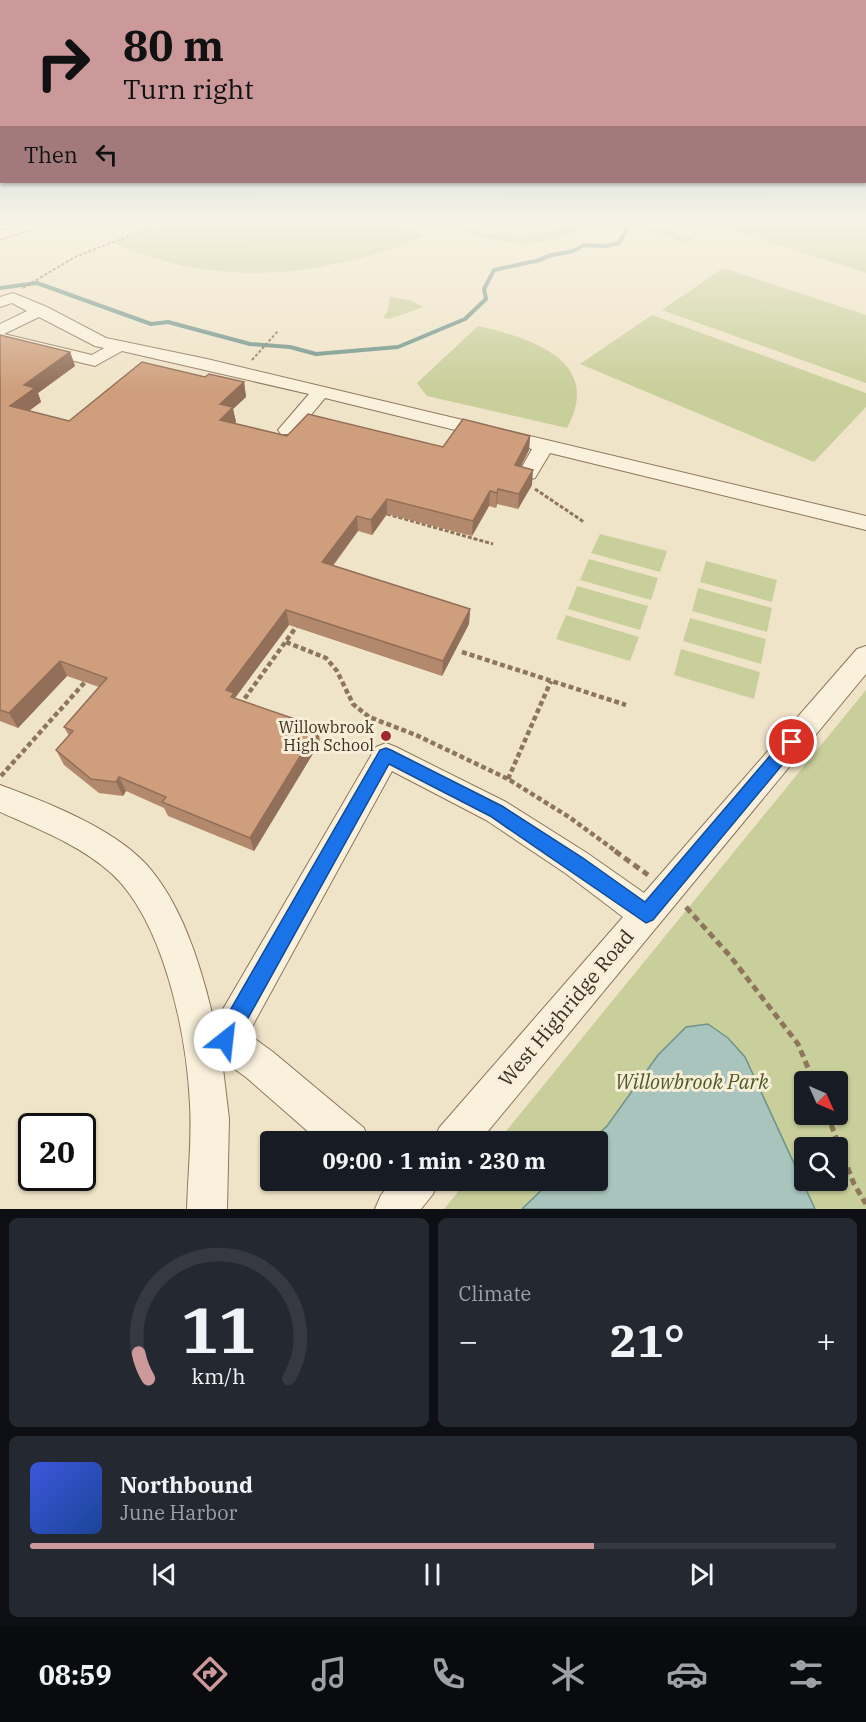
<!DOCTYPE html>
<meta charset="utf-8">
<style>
:root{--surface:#171b24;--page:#242831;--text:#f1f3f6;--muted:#9ea1a6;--line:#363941;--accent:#cc999b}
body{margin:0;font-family:"IBM Plex Serif",serif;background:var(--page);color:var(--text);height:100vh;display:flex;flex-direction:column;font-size:22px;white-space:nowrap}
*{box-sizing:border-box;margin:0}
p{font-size:20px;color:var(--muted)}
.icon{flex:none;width:33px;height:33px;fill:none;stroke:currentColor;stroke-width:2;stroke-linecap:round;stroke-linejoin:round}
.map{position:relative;height:1209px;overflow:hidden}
.panel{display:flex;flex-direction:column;gap:9px;padding:9px;background:#0d0f14;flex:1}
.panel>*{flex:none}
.banner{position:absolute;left:0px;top:0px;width:867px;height:183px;box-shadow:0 2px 4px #0004;background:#cc999b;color:#111;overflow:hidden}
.needle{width:39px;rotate:135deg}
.controls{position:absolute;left:794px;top:1071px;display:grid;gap:12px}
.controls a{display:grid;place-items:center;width:54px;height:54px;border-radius:6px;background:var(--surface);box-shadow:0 2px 4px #0004;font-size:30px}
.speed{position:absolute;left:18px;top:1113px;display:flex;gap:12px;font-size:30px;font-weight:700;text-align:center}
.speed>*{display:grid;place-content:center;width:78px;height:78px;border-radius:50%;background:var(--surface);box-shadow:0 2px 4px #0004;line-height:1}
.speed .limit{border:3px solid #111;border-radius:9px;background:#fff;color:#111}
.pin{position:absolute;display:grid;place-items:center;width:51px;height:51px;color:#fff;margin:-26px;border:3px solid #fff;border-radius:50%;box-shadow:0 2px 6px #0007}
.me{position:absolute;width:66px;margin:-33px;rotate:29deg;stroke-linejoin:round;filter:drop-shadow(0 0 4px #0008)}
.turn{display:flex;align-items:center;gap:21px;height:126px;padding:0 24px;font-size:27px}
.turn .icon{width:78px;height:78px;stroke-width:2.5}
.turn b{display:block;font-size:42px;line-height:51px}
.then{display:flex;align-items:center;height:57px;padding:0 24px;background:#0003;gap:12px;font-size:22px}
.big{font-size:45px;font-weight:700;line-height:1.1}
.panel .card{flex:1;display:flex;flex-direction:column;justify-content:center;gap:9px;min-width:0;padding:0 21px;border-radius:9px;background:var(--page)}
.panel .dial{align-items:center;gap:0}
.dial svg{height:156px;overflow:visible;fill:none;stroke:var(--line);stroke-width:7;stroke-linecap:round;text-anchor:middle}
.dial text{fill:var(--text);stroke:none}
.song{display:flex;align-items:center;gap:18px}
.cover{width:72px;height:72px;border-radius:9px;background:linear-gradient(135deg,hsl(230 70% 55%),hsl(220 70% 35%))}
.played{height:6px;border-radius:3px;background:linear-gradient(90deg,var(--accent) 70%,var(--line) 70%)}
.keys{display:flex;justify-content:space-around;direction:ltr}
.heat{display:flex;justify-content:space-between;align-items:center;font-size:33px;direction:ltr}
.panel .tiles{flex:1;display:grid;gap:9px;grid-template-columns:1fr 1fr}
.card:last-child{grid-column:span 2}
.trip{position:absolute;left:260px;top:1131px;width:348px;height:60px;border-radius:6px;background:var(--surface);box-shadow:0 2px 4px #0004;font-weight:700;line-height:60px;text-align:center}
.dock{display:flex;height:96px;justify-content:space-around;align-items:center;background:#090b0e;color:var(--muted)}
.dock .icon{width:42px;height:42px}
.dock .active{color:var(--accent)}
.dock b{font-size:27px;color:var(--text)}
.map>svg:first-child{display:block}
.green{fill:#c9cf9b;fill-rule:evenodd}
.water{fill:#a9c4bc;stroke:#6f938a;stroke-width:1.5}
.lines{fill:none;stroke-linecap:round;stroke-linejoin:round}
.stream{stroke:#6f938a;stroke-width:4}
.minor-casing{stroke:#8d765c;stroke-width:2}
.path-far3{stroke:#8d765c;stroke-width:2;stroke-dasharray:3 2;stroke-linecap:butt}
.path-far2{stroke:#8d765c;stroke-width:3;stroke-dasharray:4 2;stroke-linecap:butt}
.path-far1{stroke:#8d765c;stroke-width:4.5;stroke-dasharray:5 3;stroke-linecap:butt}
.path{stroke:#8d765c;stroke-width:5;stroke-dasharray:7 4.5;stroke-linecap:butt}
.minor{fill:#faf1dc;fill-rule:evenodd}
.wall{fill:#b2896c}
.shaded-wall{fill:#916f58}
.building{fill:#cf9f7d;stroke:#916f58;stroke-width:1.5}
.route{fill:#1a73e8;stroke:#114b97;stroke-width:1.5}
.poi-dot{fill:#9e2a2b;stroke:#f7eed8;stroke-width:2}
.labels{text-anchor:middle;stroke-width:6;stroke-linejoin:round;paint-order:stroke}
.poi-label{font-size:16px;fill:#3d2e20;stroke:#f7eed8;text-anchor:end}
.near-street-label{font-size:20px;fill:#3d2e20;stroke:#f7eed8}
.near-park-label{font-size:20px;font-style:italic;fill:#4d5a26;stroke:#f7eed8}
</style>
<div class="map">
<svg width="866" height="1209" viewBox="0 0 866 1209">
<rect width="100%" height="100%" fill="#f0e4c8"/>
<path class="green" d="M178,220h209l38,16c-99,41 -211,54 -311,6z
M428,220h24l38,13 29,3 34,-5 16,-11h18c-5,11 -15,15 -26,18 -47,13 -89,-2 -133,-18z
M616,220h20l58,19 -7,4z
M700,220h166v53z
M723,268l143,47v68l-204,-73z
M390,297l19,3 15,7 -35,12 -6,-1 5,-8z
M652,315l214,78v14l-52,55 -234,-98z
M478,326c52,12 126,34 89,102l-140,-32 -10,-13z
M600,534l67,17 -7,21 -69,-19z
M589,559l69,19 -7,22 -71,-20z
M706,561l71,19 -5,22 -72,-20z
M577,586l71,20 -8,24 -72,-21z
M698,588l74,20 -5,24 -75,-21z
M566,615l73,22 -9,24 -74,-22z
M690,618l76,21 -5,25 -78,-23z
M681,649l79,23 -6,27 -80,-24z
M866,690v519h-422l23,-28 130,-1v-38l-99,-1zM804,1082h33v32h-33zM804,1148h33v32h-33z"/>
<path class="water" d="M708,1024l20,14 17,19 70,152h-293l29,-28 46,-1v-38l-6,-1 16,-15 51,-71 28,-28z"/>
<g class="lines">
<path class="stream" d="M0,288l37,-5 114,41 17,-2 82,22 40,3 26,7 82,-7 67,-28 21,-20 -2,-10 10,-19 46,-10c14,-10 29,-3 44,-15l22,1 13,-3 8,-14"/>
<g class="minor-casing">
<path id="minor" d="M33,220h21l-2,3 -52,16v-8z
M13,293l34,14 59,31 101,21 659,157v14l-316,-77 -15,25 -7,2 -7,-2 -3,-4 14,-25 -207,-51 -30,36h-14l-3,-4 31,-36 -187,-43 -27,15 -95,-23v-19l27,-13 -15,-8 -12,4v-10zM39,317l56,29 9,2 -12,7 -88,-21z
M866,646v28l-387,468h-45l5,-14 184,-211 -58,-44 -79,-53 -94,-49 -144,263 25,18 91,76 5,14h-49l-73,-64 -25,-18 7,59 -2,90h-40c1,-35 5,-70 3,-104 -3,-70 -26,-184 -79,-232 -31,-28 -73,-44 -111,-61v-27c46,17 111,42 145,78 36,39 55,100 67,150l7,3 157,-269 10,-4 10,4 110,55 81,51 57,40 213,-244z
M393,1180h46l-6,14 -12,15h-46l6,-14z"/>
</g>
<path class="path-far3" d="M23,288l52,-31 94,-37
M252,360l26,-29"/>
<path class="path-far2" d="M535,489l49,33
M387,514l106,30"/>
<path class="path-far1" d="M286,642l40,16 11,13 16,33 16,13 47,18 92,44 61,38 48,35
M462,652l164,53
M240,705l59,-82
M1,776l84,-94
M508,779l43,-98"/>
<path class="path" d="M615,851l33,24
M686,907l44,49 68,88 16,38
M827,1114l27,70 12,20"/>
<use href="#minor" class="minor"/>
</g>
<path class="wall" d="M0,335l70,17 5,14 -37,27 3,9 -12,9 40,10 136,-44 39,5 2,15 -13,12 3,13 -2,1 53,13 156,11 87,-11 -1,14 -8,16 11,19 -14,24 -21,-5 -1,4 -7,-2 -17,30 -85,-22 -15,21 -14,-4 -25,35 137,43 -1,15 -27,52 -153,-51 -54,73 85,44 -66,109 -86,-35 -4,-8 -38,-17 -3,5 -24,-3 -35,-28 -8,-15 13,-14 -5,-9 35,-40 -32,-11 -49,52 -18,-7z"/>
<path class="shaded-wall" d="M0,220h20l-20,6z
M70,352l5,14 -37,27 3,9 -25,18 -6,-14 14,-21z
M244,382l2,15 -13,12 3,13 -13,13 -3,-15v-16z
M530,436l-1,14 -15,30 1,-15z
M533,470l-1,15 -14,24 1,-15z
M498,489l-1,15 -1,4 1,-15z
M490,491l-1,15 -17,30 1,-15z
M387,499v15l-15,21 -1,-15z
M357,516l1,15 -34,46 -2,-15z
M470,609l-1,15 -27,52 1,-15z
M286,610l3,15 -54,73 3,10 -12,-18z
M60,661l7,15 -49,52 -9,-15z
M318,727l2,15 -66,109 -4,-13z
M119,777l7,14 -3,5 -7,-14z"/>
<path class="building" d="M0,335l70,17 -46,33 11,3 -25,18 59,15 73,-59 63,15 4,-3 35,8 -24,22 13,3 -13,13 67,16 21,-22 135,33 20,-28 67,17 -15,29 18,5 -14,24 -21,-5 -1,4 -7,-2 -17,30 -86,-22 -16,21 -14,-4 -35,46 148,47 -27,52 -157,-51 -60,80 8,3 -3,4 87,30 -68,111 -88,-36 4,-5 -47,-20 -3,5 -25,-3 -35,-29 17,-19 -9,-4 43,-49 -47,-17 -51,52 -9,-3z"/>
<linearGradient id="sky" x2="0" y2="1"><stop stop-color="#8fbad6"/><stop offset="0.57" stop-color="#f8f3e6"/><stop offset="1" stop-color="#f8f3e6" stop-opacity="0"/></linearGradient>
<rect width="866" height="389" fill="url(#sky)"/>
<path class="route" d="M792,735l5,2 3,5 -3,5 -144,173 -7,3 -156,-107 -101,-52 -157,283 -7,3 -8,-3 -3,-7 3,-7 163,-283 6,-2 5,2 111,56 81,52 62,44 141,-165z"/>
<circle class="poi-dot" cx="386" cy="736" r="6"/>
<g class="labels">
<g class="poi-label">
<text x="374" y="733">Willowbrook<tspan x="374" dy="18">High School</tspan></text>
</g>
<g class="near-street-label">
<text transform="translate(566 1008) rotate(-50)" y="7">West Highridge Road</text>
</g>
<g class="near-park-label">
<text x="692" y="1089">Willowbrook Park</text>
</g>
</g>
</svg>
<div class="controls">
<a><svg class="needle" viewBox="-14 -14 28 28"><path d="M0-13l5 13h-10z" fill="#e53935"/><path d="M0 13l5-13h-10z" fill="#9ea1a6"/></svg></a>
<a><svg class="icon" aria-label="search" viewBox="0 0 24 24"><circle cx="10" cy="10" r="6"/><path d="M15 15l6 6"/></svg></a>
</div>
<div class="speed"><div class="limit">20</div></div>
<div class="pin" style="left:792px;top:742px;background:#d93025"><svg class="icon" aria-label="arrive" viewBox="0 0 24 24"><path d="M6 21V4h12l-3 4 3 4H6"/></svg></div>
<svg class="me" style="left:225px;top:1040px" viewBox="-20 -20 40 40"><circle r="19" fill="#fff"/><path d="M0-13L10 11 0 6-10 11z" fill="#1a73e8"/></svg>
<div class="trip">09:00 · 1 min · 230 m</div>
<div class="banner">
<div class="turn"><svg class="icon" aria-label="right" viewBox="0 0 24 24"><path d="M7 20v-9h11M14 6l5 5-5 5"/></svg><div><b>80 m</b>Turn right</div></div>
<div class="then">Then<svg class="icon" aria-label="left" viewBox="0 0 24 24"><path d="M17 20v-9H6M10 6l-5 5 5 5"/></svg></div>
</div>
</div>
<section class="panel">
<div class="tiles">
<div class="card dial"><svg viewBox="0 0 100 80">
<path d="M14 69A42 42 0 1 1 86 69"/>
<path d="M14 69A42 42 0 0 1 9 56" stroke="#cc999b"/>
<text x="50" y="56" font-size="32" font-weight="700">11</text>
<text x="50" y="72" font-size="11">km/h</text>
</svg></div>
<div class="card"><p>Climate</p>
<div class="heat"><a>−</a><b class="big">21°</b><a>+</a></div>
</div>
<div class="card">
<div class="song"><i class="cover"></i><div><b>Northbound</b><p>June Harbor</p></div></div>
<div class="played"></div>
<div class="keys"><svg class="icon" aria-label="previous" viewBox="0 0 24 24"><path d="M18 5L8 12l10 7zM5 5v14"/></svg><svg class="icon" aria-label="pause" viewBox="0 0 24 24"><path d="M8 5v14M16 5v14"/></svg><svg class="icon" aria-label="next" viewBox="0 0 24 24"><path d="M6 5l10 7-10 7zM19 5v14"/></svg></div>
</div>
</div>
</section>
<nav class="dock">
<b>08:59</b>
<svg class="icon active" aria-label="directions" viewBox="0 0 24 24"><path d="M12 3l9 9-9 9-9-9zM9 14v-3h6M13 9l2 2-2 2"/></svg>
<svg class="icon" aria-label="music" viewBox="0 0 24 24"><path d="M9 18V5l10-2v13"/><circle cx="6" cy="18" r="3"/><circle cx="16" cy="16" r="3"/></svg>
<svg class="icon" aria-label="phone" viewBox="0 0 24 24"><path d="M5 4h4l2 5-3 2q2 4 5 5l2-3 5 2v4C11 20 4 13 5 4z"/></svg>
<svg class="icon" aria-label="climate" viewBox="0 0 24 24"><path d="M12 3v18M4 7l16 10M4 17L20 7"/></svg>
<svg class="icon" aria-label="car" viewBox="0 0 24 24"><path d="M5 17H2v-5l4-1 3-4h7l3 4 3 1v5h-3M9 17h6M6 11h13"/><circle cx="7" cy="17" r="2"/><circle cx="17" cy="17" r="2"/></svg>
<svg class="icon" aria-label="filters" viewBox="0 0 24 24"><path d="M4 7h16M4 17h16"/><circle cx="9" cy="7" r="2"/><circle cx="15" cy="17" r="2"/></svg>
</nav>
